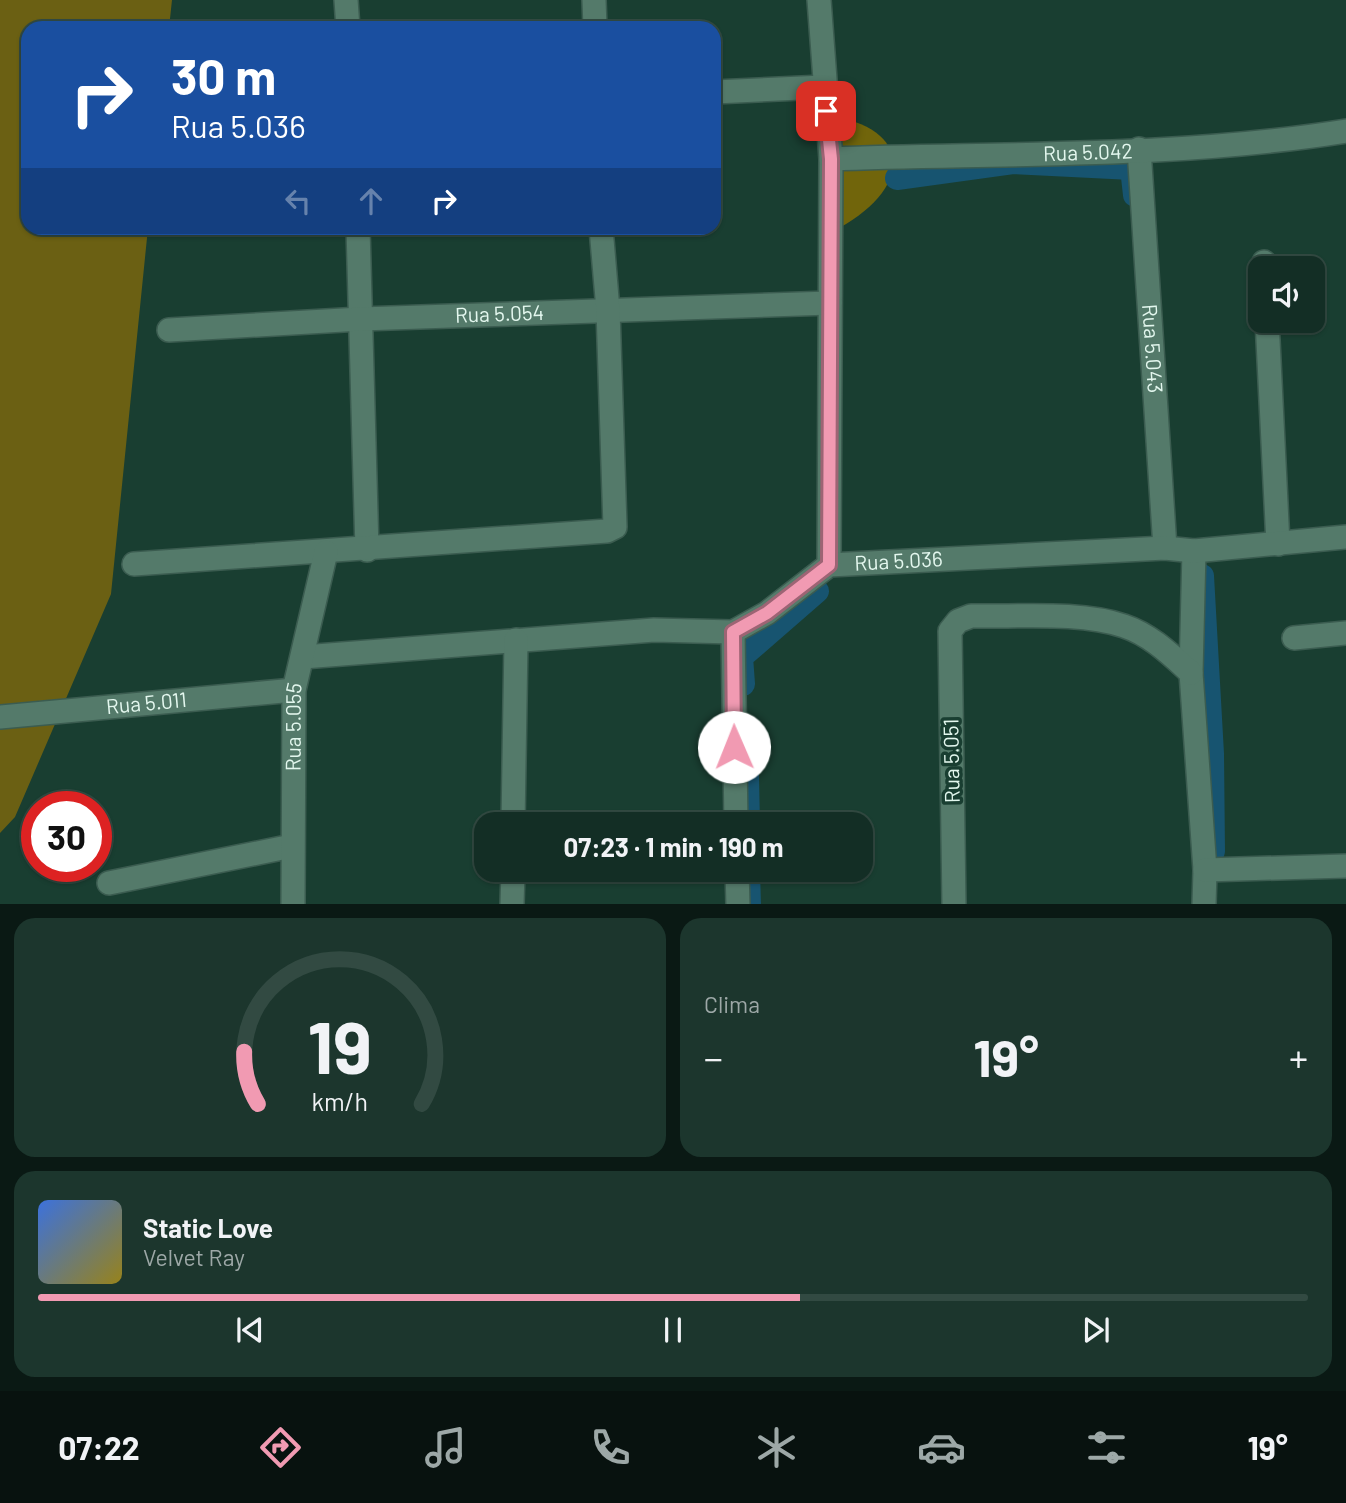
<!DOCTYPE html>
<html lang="pt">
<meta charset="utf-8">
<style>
:root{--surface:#132e25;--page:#1c362d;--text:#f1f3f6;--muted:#9da8a7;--line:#324a42;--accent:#f19ab2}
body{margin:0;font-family:Barlow,sans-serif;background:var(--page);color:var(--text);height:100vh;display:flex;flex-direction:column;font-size:26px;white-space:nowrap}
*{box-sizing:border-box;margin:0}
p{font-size:23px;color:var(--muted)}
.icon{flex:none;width:38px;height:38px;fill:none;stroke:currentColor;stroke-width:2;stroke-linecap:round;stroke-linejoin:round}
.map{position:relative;height:904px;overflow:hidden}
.sheet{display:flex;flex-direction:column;gap:14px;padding:14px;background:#0a1914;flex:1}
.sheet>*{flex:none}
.top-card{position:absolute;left:21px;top:21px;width:700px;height:214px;border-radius:21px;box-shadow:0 2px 5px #0004,0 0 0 2px var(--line);background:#1a4fa0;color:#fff;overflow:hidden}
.buttons{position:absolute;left:1248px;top:256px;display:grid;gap:14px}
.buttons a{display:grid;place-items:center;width:77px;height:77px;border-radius:14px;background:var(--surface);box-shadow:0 2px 5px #0004,0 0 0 2px var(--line);font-size:35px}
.speed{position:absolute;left:21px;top:791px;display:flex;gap:14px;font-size:35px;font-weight:700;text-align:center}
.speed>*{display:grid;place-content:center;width:91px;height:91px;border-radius:50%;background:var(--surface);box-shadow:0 2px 5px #0004,0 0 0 2px var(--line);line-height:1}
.speed .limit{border:10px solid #d22;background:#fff;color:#111}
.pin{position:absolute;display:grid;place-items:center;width:60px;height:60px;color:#fff;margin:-30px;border-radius:14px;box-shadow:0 4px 10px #0006}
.me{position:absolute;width:77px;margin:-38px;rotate:359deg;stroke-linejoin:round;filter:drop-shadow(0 0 5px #0008)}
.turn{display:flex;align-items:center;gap:24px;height:147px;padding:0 35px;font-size:32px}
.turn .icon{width:91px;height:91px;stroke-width:2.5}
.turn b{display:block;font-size:49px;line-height:60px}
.lanes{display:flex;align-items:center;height:66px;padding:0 35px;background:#0003;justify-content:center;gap:35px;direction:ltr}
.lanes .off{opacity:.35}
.big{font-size:52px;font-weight:700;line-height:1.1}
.sheet .widget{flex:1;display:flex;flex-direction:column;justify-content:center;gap:10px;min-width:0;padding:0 24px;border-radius:21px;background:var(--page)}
.sheet .dial{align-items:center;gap:0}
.dial svg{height:182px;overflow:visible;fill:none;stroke:var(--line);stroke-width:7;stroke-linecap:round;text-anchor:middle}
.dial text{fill:var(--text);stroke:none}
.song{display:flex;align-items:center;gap:21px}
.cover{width:84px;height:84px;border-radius:10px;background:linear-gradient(135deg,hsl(220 70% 55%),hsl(50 70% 35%))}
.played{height:7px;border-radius:4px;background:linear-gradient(90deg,var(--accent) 60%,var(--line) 60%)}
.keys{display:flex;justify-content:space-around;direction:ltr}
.heat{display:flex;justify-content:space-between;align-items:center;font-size:38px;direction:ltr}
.sheet .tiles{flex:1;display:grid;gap:14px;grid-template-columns:1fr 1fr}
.widget:last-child{grid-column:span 2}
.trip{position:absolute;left:474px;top:812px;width:399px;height:70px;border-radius:21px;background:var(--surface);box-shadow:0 2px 5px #0004,0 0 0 2px var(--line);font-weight:700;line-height:70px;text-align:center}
.dock{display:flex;height:112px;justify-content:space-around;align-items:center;background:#08120f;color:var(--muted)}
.dock .icon{width:49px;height:49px}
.dock .active{color:var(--accent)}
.dock b{font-size:32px;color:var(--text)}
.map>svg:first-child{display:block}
.green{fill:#6b6013}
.forest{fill:#71650b}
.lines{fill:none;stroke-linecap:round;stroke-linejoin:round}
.canal{stroke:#175470;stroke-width:24}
.street-casing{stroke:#3b5c50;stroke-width:26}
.street{stroke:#547a6a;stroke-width:23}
.route-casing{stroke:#9d6474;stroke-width:18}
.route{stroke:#f19ab2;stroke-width:12}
.labels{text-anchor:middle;stroke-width:7;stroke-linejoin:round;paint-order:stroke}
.street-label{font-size:21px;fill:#e3f7ee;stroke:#193e31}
</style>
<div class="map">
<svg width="1346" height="905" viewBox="0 0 1346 905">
<rect width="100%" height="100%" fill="#193e31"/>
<path class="green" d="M0,0h172l-3,28h-141v200h120l-37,366 -96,223 -15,16z"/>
<path class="forest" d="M818,115c93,7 99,70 21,113l-17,-4z"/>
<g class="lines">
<path class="canal" d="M897,178l116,-16 119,6 3,27
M1202,576l10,178 1,97
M743,684l-2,-27 76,-66
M746,727l2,97
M748,870l1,35"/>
<g class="street-casing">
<g id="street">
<path d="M346,0l2,28"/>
<path d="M594,0l1,28"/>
<path d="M819,0l12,159 -2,406"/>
<path d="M714,92l110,-5"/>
<path id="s1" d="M1139,149l26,399"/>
<path id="s2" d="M831,159c171,-6 346,-1 515,-28"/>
<path d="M358,228l9,322"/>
<path d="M1264,262l1,6"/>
<path d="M1267,320l11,224"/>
<path id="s3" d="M169,330l192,-11 469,-16"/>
<path d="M1194,551l-3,122 14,197 -1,35"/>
<path d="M134,564l473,-33 8,-4 -7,-217 -7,-82"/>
<path d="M733,632l3,192"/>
<path d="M1294,638l52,-5"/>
<path id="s4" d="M303,657l351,-27 79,2 34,-19 62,-48 336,-17 29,3 152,-14"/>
<path id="s5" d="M0,717l294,-27"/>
<path d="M513,824l3,-184"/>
<path d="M737,870l1,35"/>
<path d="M1205,870l141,-4"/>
<path d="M109,883l183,-37"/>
<path id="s6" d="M293,905l1,-215 32,-138"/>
<path d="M512,905l1,-35"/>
<path d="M954,905l-4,-274 8,-10 13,-5c46,1 110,-5 153,10 27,9 47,29 67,47"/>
</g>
</g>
<use href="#street" class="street"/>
</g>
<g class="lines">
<g class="route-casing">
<path id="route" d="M734,747l-1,-115 34,-19 62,-48 2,-406 -5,-48"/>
</g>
<use href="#route" class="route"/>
</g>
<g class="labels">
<g class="street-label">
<text dy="7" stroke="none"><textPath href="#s2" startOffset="257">Rua 5.042</textPath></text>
<text dy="7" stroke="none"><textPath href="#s3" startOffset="331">Rua 5.054</textPath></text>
<text dy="7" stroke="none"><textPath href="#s1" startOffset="200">Rua 5.043</textPath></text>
<text dy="7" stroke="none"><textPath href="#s4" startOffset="618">Rua 5.036</textPath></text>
<text dy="7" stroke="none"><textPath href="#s5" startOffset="147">Rua 5.011</textPath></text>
<text dy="7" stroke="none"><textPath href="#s6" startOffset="178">Rua 5.055</textPath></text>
<text transform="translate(952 761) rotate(-91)" y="7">Rua 5.051</text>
</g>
</g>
</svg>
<div class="buttons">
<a><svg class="icon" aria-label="sound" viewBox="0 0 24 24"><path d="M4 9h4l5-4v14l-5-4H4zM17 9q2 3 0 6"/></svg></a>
</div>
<div class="speed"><div class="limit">30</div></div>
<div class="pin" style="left:826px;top:111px;background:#d93025"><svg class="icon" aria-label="arrive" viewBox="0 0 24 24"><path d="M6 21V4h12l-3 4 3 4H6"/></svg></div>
<svg class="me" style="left:734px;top:747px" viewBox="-20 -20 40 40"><circle r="19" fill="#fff"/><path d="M0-13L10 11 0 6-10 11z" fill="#f19ab2"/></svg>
<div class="trip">07:23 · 1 min · 190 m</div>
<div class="top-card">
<div class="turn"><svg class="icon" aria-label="right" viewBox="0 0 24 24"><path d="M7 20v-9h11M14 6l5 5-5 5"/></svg><div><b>30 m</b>Rua 5.036</div></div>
<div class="lanes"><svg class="icon off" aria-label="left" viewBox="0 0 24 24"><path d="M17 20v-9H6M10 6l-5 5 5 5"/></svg><svg class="icon off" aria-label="ahead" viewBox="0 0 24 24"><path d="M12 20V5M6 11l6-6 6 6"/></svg><svg class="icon" aria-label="right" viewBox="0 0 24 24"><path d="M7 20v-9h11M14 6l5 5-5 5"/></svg></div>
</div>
</div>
<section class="sheet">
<div class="tiles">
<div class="widget dial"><svg viewBox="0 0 100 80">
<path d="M14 69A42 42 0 1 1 86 69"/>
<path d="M14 69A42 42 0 0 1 8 46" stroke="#f19ab2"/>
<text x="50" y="56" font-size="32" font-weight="700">19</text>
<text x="50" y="72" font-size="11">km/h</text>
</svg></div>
<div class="widget"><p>Clima</p>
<div class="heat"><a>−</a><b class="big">19°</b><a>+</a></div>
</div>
<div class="widget">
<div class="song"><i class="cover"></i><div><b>Static Love</b><p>Velvet Ray</p></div></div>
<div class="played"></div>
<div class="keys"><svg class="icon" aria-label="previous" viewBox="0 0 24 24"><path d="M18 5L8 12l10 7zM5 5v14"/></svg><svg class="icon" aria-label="pause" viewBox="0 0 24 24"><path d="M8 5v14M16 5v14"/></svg><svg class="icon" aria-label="next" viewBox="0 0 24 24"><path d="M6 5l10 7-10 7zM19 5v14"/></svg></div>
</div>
</div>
</section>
<nav class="dock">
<b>07:22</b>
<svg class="icon active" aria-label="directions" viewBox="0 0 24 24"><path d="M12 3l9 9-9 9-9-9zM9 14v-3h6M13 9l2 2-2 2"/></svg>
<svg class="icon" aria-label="music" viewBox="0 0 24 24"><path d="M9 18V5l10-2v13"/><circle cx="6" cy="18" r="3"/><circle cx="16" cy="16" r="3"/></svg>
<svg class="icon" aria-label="phone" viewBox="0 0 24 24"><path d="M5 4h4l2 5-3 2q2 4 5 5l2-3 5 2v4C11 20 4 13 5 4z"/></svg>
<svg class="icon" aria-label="climate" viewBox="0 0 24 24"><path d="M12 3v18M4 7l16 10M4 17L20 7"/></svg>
<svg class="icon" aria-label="car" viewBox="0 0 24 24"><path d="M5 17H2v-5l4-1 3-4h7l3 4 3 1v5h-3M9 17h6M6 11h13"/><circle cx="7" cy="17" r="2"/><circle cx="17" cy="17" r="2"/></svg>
<svg class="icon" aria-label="filters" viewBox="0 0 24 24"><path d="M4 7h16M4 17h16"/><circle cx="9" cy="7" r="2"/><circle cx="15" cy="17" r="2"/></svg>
<b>19°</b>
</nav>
